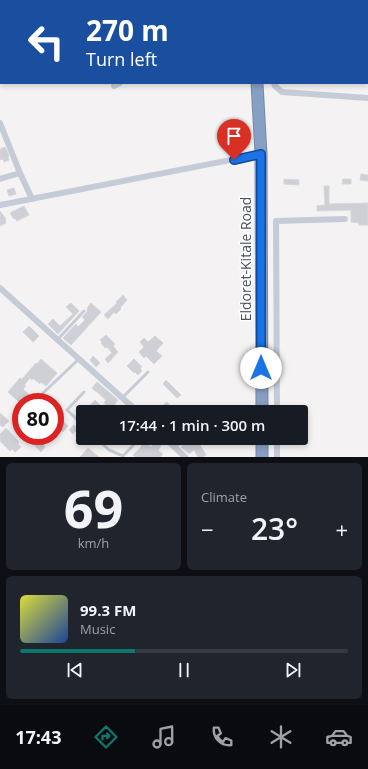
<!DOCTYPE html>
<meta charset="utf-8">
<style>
:root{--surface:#171b24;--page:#20242c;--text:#f1f3f6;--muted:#9ea1a6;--line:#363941;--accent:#0f766e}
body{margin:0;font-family:"Open Sans",sans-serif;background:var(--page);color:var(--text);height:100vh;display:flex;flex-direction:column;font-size:15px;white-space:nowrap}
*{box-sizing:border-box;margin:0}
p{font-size:13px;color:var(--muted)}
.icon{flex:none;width:22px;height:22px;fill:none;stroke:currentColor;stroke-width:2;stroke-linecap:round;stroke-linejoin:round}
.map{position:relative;height:457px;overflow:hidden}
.panel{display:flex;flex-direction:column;gap:6px;padding:6px;background:#0d0f14;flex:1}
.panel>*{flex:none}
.guide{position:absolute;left:0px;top:0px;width:368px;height:84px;box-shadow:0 2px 6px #0003;background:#1a4fa0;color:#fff;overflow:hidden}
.speed{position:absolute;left:12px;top:393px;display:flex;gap:8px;font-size:20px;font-weight:700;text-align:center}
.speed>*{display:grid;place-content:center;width:52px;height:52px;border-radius:50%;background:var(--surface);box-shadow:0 2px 6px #0003;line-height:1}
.speed .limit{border:6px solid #d22;background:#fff;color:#111}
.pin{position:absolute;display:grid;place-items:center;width:34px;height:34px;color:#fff;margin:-41px -17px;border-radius:50% 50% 50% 0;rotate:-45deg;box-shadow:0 0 4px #0007}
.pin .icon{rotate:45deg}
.me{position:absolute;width:44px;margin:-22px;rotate:0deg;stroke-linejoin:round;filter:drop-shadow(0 0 3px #0008)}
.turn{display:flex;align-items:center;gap:14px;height:84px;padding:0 20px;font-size:18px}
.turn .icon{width:52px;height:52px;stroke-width:2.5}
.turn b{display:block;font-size:28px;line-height:34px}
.big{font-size:30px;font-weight:600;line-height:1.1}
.panel .tile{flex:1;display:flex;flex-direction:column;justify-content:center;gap:6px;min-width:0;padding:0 14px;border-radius:6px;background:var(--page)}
.panel .dial{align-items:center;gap:0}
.dial b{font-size:52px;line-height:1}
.song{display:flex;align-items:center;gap:12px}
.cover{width:48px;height:48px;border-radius:6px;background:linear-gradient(135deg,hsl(60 70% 55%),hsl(220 70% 35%))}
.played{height:4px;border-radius:2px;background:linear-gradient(90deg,var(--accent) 35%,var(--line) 35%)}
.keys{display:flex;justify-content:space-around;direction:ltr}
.heat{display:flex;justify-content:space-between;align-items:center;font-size:22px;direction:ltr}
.panel .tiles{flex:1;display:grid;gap:6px;grid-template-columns:1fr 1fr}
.tile:last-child{grid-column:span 2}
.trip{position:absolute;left:76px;top:405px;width:232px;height:40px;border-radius:4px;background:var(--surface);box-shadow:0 2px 6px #0003;font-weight:600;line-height:40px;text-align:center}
.tabs{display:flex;height:64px;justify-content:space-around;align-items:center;background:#090b0e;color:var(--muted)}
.tabs .icon{width:28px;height:28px}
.tabs .active{color:var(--accent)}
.tabs b{font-size:18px;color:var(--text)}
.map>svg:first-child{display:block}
.building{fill:#ced0d6;stroke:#d6d7dd}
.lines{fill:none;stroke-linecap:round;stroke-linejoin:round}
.highway-casing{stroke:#738aae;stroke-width:13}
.lane{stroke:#c5ccd7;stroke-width:3}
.street{stroke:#c5ccd7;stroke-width:6}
.highway{stroke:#879fc2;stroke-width:11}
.route-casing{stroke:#114b97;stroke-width:10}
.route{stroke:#1a73e8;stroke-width:7}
.labels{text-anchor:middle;stroke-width:3;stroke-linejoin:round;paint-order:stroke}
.street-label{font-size:14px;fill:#485361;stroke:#fff}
</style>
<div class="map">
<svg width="368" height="457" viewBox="0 0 368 457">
<rect width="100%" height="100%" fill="#f4f2f2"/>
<path class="building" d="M5,147l4,9 -1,1 1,3 -5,2 -1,-3 -3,1v-11z
M361,174l7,1v6l-8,-1z
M284,179l15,1v5l-15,-1z
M343,179h8v5h-9z
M324,186h5v18l39,-1v22h-9v-2l-8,-1v-12l-34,1v-5l8,-1z
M14,188l2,6 -7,2 -2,-6z
M24,206l5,9 -12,6 -2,-3 -1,1 -4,-6z
M0,211l6,8 -1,1 1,3 -6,3z
M123,295l4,5 -7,8 1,1 -5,5 -2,-2 -6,7 -4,-4 13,-12 -1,-1z
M71,303l8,8 -21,23 -10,-10 5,-5 7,7 13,-12 -7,-7z
M91,303l10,9 -30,33 -8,-7 13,-14 2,3 7,-7 -3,-3 5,-5v-2l1,-1 -1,-1z
M29,326l10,10 -6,6 -10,-10z
M106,335l9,9 -2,2 5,6 -10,11 -3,-4 7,-6 -5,-6 -2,1 -4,-5 1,-1 -2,-2z
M155,336l8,7 -7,8 6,5 -8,8 -8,-8 -2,2 -5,-6 5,-5 -4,-5 4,-4 4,4z
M93,356l7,7 -4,4 -6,-7z
M41,359l16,14 -11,13 -5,-4 -1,2 -7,-6 -1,2 -2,-2 -6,7 2,1 -3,3 11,10 -3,3h-12l-11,-10 12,-14 2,1 14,-16 1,1z
M134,359l8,8 -2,1 2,3 -4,4 -3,-3 -1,1 -7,-7z
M166,380l15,15 -4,3 -14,-14z
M97,382l21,18 -5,6 -2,-1 -2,2 -5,-4 2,-3 -10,-9h-1l-3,-3z
M95,400l9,9 -3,3h-11l4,-3 -4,-4z
M167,402l8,10h-11l-3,-5z
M183,406l7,6h-13z
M21,411v8l-3,4 -5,-4z
M0,413l9,8 -6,6 -3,-2z
M58,417l10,9 -5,6 -2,-2 -2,1 -4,-3v-8z
M74,425l4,4 -5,5 -4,-4z
M6,428l13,14 -1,2 3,3 -6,5 -3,-3 -2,2 -10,-10v-7z
M37,436h7l-7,8 -4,-4z
M188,438h8l6,6 -2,1 6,10 -3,2h-5l-4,-7 -5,4 -8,-7 6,-7z
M40,441l5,6 -4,5 -6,-6z
M144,441l7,6 6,-6 4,5 -3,4 5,4 -3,3h-24l-3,-2 9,-9 -1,-1z
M88,448l11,9h-19z"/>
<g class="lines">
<g class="highway-casing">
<path id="highway" d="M239,0v1
M257,83l4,71 1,258
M262,438v19"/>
</g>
<path class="lane" d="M58,339l26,-28
M43,393l36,-34
M122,398l26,-26
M83,425l-16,-15 17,-18
M96,438l13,12 14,6 17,-18
M175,448l10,-10"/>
<path class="street" d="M367,16h1
M274,83l1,3 7,6 86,6
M114,86l6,-3
M0,123l20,50 12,26
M0,179l20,-6
M0,205l261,-51
M0,288l138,124
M277,412l-1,-191 69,-2
M165,438l20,19
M277,457v-19"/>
<use href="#highway" class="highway"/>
</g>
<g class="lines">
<g class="route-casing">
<path id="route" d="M234,160l27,-6v214"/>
</g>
<use href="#route" class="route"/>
</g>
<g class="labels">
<g class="street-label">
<text transform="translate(246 259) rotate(-90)" y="5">Eldoret-Kitale Road</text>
</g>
</g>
</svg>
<div class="speed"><div class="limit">80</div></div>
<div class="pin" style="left:234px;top:160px;background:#d93025"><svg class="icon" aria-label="arrive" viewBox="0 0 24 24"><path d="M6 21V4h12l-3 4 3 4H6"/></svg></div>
<svg class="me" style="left:261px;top:368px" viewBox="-20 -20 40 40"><circle r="19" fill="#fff"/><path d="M0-13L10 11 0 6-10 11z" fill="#1a73e8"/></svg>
<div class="trip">17:44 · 1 min · 300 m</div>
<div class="guide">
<div class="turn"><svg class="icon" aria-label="left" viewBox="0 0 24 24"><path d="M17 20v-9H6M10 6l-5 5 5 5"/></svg><div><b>270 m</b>Turn left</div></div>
</div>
</div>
<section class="panel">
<div class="tiles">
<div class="tile dial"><b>69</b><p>km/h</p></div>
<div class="tile"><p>Climate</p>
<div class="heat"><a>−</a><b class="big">23°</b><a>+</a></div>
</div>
<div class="tile">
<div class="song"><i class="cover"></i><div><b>99.3 FM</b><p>Music</p></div></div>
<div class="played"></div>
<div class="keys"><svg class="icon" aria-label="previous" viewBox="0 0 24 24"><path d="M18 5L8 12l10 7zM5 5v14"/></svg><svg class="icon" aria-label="pause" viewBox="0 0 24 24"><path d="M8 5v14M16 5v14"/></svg><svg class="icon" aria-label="next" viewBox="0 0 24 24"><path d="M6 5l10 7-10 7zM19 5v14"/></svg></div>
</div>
</div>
</section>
<nav class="tabs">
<b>17:43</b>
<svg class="icon active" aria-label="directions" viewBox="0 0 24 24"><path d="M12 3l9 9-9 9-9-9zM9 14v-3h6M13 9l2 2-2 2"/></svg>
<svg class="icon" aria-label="music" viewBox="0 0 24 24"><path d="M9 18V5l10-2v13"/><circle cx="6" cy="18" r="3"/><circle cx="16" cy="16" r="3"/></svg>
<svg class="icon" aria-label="phone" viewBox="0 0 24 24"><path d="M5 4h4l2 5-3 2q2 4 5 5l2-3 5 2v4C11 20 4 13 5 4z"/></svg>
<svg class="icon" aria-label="climate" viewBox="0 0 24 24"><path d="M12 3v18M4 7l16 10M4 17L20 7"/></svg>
<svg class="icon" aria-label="car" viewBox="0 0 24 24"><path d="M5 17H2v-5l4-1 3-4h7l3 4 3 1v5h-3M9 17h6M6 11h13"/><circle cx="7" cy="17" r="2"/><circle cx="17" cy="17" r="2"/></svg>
</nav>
